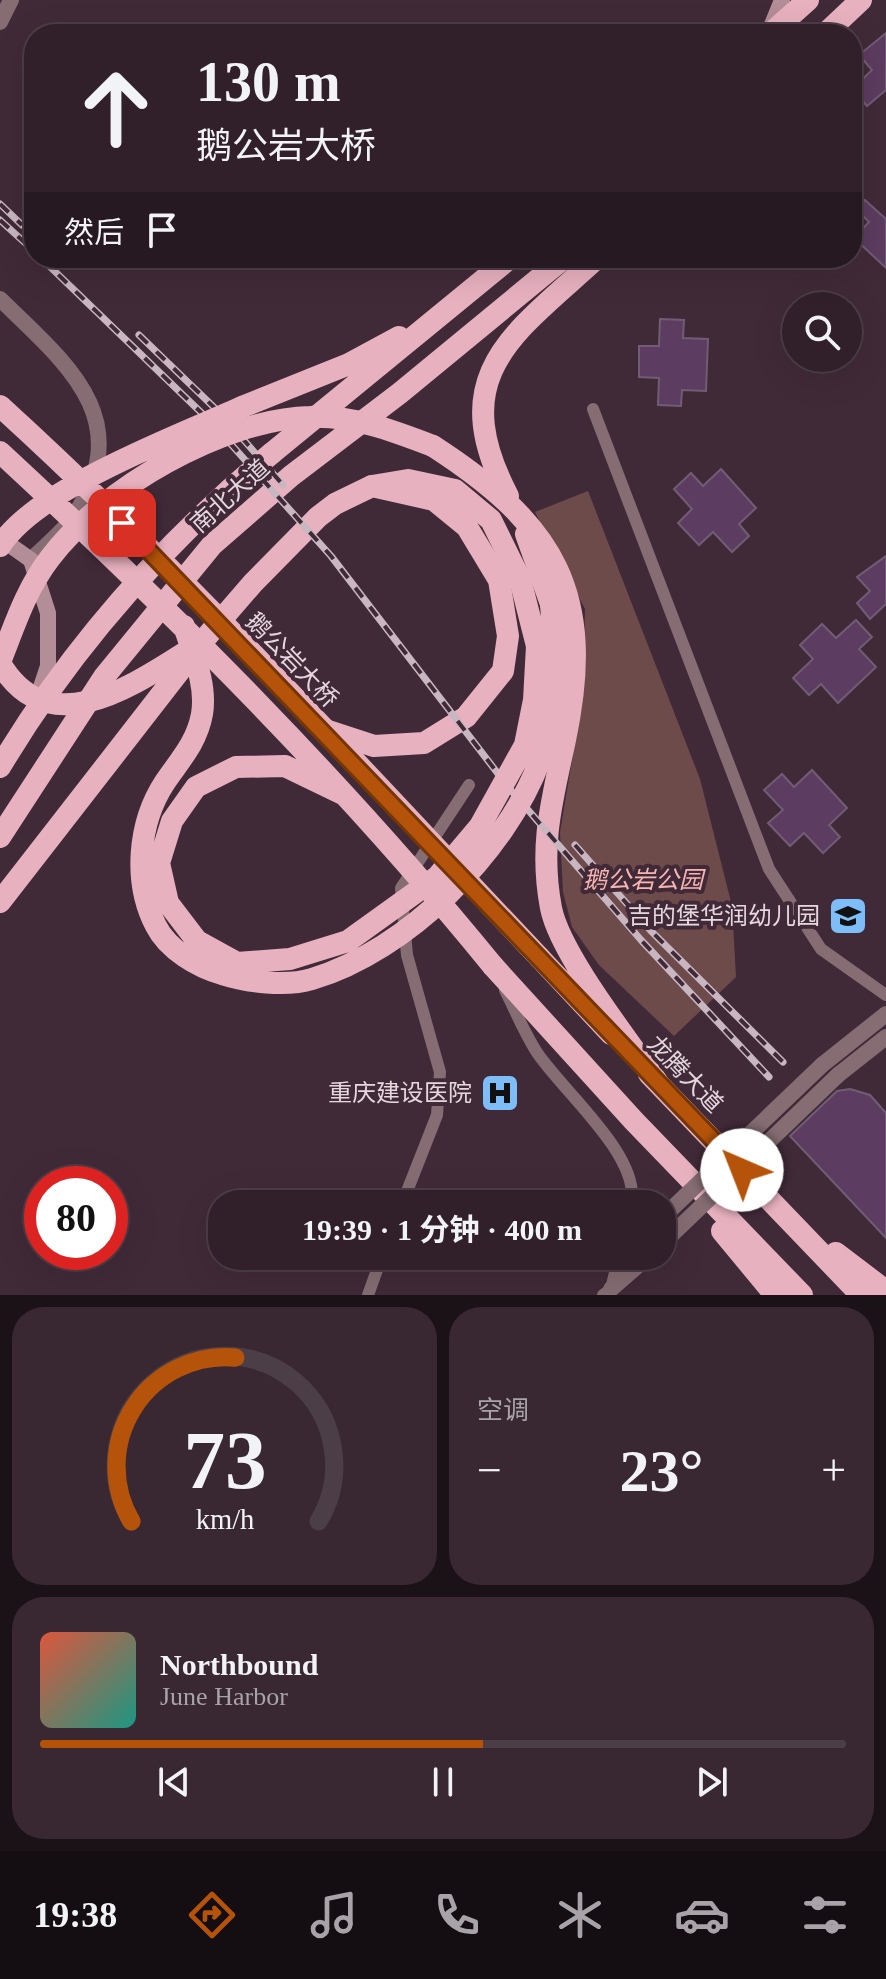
<!DOCTYPE html>
<html lang="zh">
<meta charset="utf-8">
<style>
:root{--surface:#31202a;--page:#392832;--text:#f1f3f6;--muted:#a8a3a8;--line:#4c3e47;--accent:#b45309}
body{margin:0;font-family:"Times New Roman","Noto Sans SC",serif;background:var(--page);color:var(--text);height:100vh;display:flex;flex-direction:column;font-size:30px;white-space:nowrap}
*{box-sizing:border-box;margin:0}
p{font-size:26px;color:var(--muted)}
.icon{flex:none;width:44px;height:44px;fill:none;stroke:currentColor;stroke-width:2;stroke-linecap:round;stroke-linejoin:round}
.map{position:relative;height:1295px;overflow:hidden}
.drawer{display:flex;flex-direction:column;gap:12px;padding:12px;background:#1b1217;flex:1}
.drawer>*{flex:none}
.banner{position:absolute;left:24px;top:24px;width:838px;height:244px;border-radius:32px;box-shadow:0 8px 32px #0002,0 0 0 2px var(--line);background:#31202a;color:var(--text);overflow:hidden}
.buttons{position:absolute;left:782px;top:292px;display:grid;gap:16px}
.buttons a{display:grid;place-items:center;width:80px;height:80px;border-radius:50%;background:var(--surface);box-shadow:0 8px 32px #0002,0 0 0 2px var(--line);font-size:40px}
.speed{position:absolute;left:24px;top:1166px;display:flex;gap:16px;font-size:40px;font-weight:700;text-align:center}
.speed>*{display:grid;place-content:center;width:104px;height:104px;border-radius:50%;background:var(--surface);box-shadow:0 8px 32px #0002,0 0 0 2px var(--line);line-height:1}
.speed .limit{border:12px solid #d22;background:#fff;color:#111}
.pin{position:absolute;display:grid;place-items:center;width:68px;height:68px;color:#fff;margin:-34px;border-radius:16px;box-shadow:0 4px 12px #0006}
.me{position:absolute;width:88px;margin:-44px;rotate:316deg;stroke-linejoin:round;filter:drop-shadow(0 0 6px #0008)}
.turn{display:flex;align-items:center;gap:28px;height:168px;padding:0 40px;font-size:36px}
.turn .icon{width:104px;height:104px;stroke-width:2.5}
.turn b{display:block;font-size:56px;line-height:68px}
.then{display:flex;align-items:center;height:76px;padding:0 40px;background:#0003;gap:16px;font-size:30px}
.big{font-size:60px;font-weight:700;line-height:1.1}
.drawer .card{flex:1;display:flex;flex-direction:column;justify-content:center;gap:12px;min-width:0;padding:0 28px;border-radius:32px;background:var(--page)}
.drawer .dial{align-items:center;gap:0}
.dial svg{height:208px;overflow:visible;fill:none;stroke:var(--line);stroke-width:7;stroke-linecap:round;text-anchor:middle}
.dial text{fill:var(--text);stroke:none}
.song{display:flex;align-items:center;gap:24px}
.cover{width:96px;height:96px;border-radius:12px;background:linear-gradient(135deg,hsl(10 70% 55%),hsl(170 70% 35%))}
.played{height:8px;border-radius:4px;background:linear-gradient(90deg,var(--accent) 55%,var(--line) 55%)}
.keys{display:flex;justify-content:space-around;direction:ltr}
.heat{display:flex;justify-content:space-between;align-items:center;font-size:44px;direction:ltr}
.drawer .tiles{flex:1;display:grid;gap:12px;grid-template-columns:1fr 1fr}
.card:last-child{grid-column:span 2}
.trip{position:absolute;left:208px;top:1190px;width:468px;height:80px;border-radius:32px;background:var(--surface);box-shadow:0 8px 32px #0002,0 0 0 2px var(--line);font-weight:700;line-height:80px;text-align:center}
.dock{display:flex;height:128px;justify-content:space-around;align-items:center;background:#140d11;color:var(--muted)}
.dock .icon{width:56px;height:56px}
.dock .selected{color:var(--accent)}
.dock b{font-size:36px;color:var(--text)}
.map>svg:first-child{display:block}
.green{fill:#6e4b4b}
.building{fill:#5c3c60;stroke:#715d73;stroke-width:2}
.lines{fill:none;stroke-linecap:round;stroke-linejoin:round}
.minor{stroke:#856d73;stroke-width:12}
.tertiary{stroke:#856d73;stroke-width:16}
.secondary{stroke:#b38d97;stroke-width:16}
.trunk{stroke:#e8b1c0;stroke-width:22}
.rail-casing{stroke:#c8b7c0;stroke-width:7}
.rail{stroke:#412a38;stroke-width:4;stroke-dasharray:12;stroke-linecap:butt}
.tertiary-bridge{stroke:#856d73;stroke-width:16}
.trunk-bridge{stroke:#e8b1c0;stroke-width:22}
.route-casing{stroke:#753606;stroke-width:20}
.route{stroke:#b45309;stroke-width:14}
.labels{text-anchor:middle;stroke-width:8;stroke-linejoin:round;paint-order:stroke}
.street-label{font-size:24px;fill:#e6d7df;stroke:#412a38}
.park-label{font-size:24px;font-style:italic;fill:#f8b4b2;stroke:#412a38}
.poi-label{font-size:24px;fill:#e6d7df;stroke:#412a38;text-anchor:end}
</style>
<div class="map">
<svg width="886" height="1295" viewBox="0 0 886 1295">
<rect width="100%" height="100%" fill="#412a38"/>
<path class="green" d="M588,491l112,288 32,127 4,71 -62,59 -75,-71 -27,-38 -9,-35 -3,-60 23,-137 2,-86 -50,-97z"/>
<path class="building" d="M886,33v57l-19,16 -15,-17 20,-19 -13,-15z
M865,200l21,19v49l-32,-30 15,-16 -13,-13z
M660,319l24,1 -1,18 25,1 -2,52 -24,-1 -1,16 -23,-1 1,-27 -20,-1v-31h20z
M721,469l35,39 -17,16 10,12 -17,16 -19,-20 -14,13 -21,-22 14,-14 -18,-20 17,-16 12,13z
M886,556v48l-16,15 -13,-16 13,-12 -13,-14z
M856,620l16,17 -13,12 17,18 -38,36 -17,-19 -12,11 -16,-17 20,-19 -13,-14 22,-21 14,14z
M812,770l35,38 -18,17 11,12 -17,16 -19,-20 -14,13 -22,-23 15,-13 -19,-20 18,-16 12,13z
M850,1089l20,6 16,18v125l-96,-102 47,-45z"/>
<g class="lines">
<path class="minor" d="M593,409l176,460 52,80 65,46
M505,990c10,20 19,42 31,61 25,39 106,105 95,153
M402,1204l35,-89 3,-43 -33,-117 -6,-67 68,-103
M368,1295l14,-39
M603,1295l8,-6 8,-33"/>
<path class="tertiary" d="M0,22l11,-22
M0,299c66,64 138,120 74,217 -11,16 -29,30 -43,44
M822,1065l64,-51
M838,1075l48,-38
M611,1289l38,-33"/>
<path class="secondary" d="M769,32l13,-32
M0,538l31,22 17,53v53l-12,36"/>
<path class="trunk" d="M770,34l38,-34
M825,34l36,-34
M242,407l107,-43 50,-27
M433,446c122,79 163,147 132,294 -13,61 -26,105 -14,168 9,46 78,133 107,175
M272,453l238,-195
M508,496c-64,-122 6,-162 89,-238
M526,534l25,70
M0,837l104,-160 108,-132 79,-69 109,-83 164,-135
M0,902l202,-260 51,-59 65,-66 17,-13 37,-18 62,14 33,27 32,53 9,56 -5,35 -37,46 -42,26 -50,3 -52,-17
M539,957l72,77
M493,966l141,155 168,174
M649,1074l212,221
M722,1231l53,64
M836,1253l50,38"/>
<g class="rail-casing">
<path id="rail" d="M0,204l22,21
M0,220l34,31
M41,258l171,165 119,133 178,232 132,152 128,137
M139,335l83,80 61,70
M575,845l76,86 132,131"/>
</g>
<use href="#rail" class="rail"/>
<path class="tertiary-bridge" d="M662,1218l160,-153
M662,1244l176,-169"/>
<path class="trunk-bridge" d="M0,406c190,173 363,365 539,551
M0,452c174,161 343,330 493,514
M0,546c37,-58 178,-110 242,-139
M184,626c9,28 23,58 18,88 -5,28 -22,46 -37,68 -27,41 -32,100 -9,144 12,24 42,41 66,48 25,8 64,13 90,5 95,-28 194,-127 228,-219 18,-49 15,-105 11,-156
M0,662c14,-35 26,-73 50,-104 52,-69 172,-139 260,-141 42,-2 84,14 123,29
M0,663c51,87 143,15 202,-21
M0,767c72,-121 164,-224 272,-314
M343,794l-58,-28 -49,1 -40,20 -24,34 -13,42 9,40 29,38 40,22 53,-4 58,-18 89,-64 43,-51 45,-81 9,-45 3,-54 -17,-67 -29,-59 -36,-30 -47,-10 -36,6"/>
</g>
<g class="lines">
<g class="route-casing">
<path id="route" d="M122,523l620,647"/>
</g>
<use href="#route" class="route"/>
</g>
<defs>
<g id="school-square" transform="scale(2)"><rect x="-9" y="-9" width="18" height="18" rx="4" fill="#7dbef9" stroke="#412a38"/><path d="M0-5L7-2L0 1L-7-2ZM-4 1L0 2.5L4 1V4Q0 6-4 4Z" fill="#111"/></g>
<g id="hospital-square" transform="scale(2)"><rect x="-9" y="-9" width="18" height="18" rx="4" fill="#7dbef9" stroke="#412a38"/><path d="M-5-5h3v3.5h4V-5h3V5h-3V1.5h-4V5h-3Z" fill="#111"/></g>
</defs>
<g fill-rule="evenodd">
<use href="#school-square" x="848" y="916"/>
<use href="#hospital-square" x="500" y="1093"/>
</g>
<g class="labels">
<g class="street-label">
<text transform="translate(230 496) rotate(-42)" y="8">南北大道</text>
<text transform="translate(292 660) rotate(46)" y="8">鹅公岩大桥</text>
<text transform="translate(685 1074) rotate(46)" y="8">龙腾大道</text>
</g>
<g class="park-label">
<text x="643" y="888">鹅公岩公园</text>
</g>
<g class="poi-label">
<text x="820" y="924">吉的堡华润幼儿园</text>
<text x="472" y="1101">重庆建设医院</text>
</g>
</g>
</svg>
<div class="buttons">
<a><svg class="icon" aria-label="search" viewBox="0 0 24 24"><circle cx="10" cy="10" r="6"/><path d="M15 15l6 6"/></svg></a>
</div>
<div class="speed"><div class="limit">80</div></div>
<div class="pin" style="left:122px;top:523px;background:#d93025"><svg class="icon" aria-label="arrive" viewBox="0 0 24 24"><path d="M6 21V4h12l-3 4 3 4H6"/></svg></div>
<svg class="me" style="left:742px;top:1170px" viewBox="-20 -20 40 40"><circle r="19" fill="#fff"/><path d="M0-13L10 11 0 6-10 11z" fill="#b45309"/></svg>
<div class="trip">19:39 · 1 分钟 · 400 m</div>
<div class="banner">
<div class="turn"><svg class="icon" aria-label="ahead" viewBox="0 0 24 24"><path d="M12 20V5M6 11l6-6 6 6"/></svg><div><b>130 m</b>鹅公岩大桥</div></div>
<div class="then">然后<svg class="icon" aria-label="arrive" viewBox="0 0 24 24"><path d="M6 21V4h12l-3 4 3 4H6"/></svg></div>
</div>
</div>
<section class="drawer">
<div class="tiles">
<div class="card dial"><svg viewBox="0 0 100 80">
<path d="M14 69A42 42 0 1 1 86 69"/>
<path d="M14 69A42 42 0 0 1 54 6" stroke="#b45309"/>
<text x="50" y="56" font-size="32" font-weight="700">73</text>
<text x="50" y="72" font-size="11">km/h</text>
</svg></div>
<div class="card"><p>空调</p>
<div class="heat"><a>−</a><b class="big">23°</b><a>+</a></div>
</div>
<div class="card">
<div class="song"><i class="cover"></i><div><b>Northbound</b><p>June Harbor</p></div></div>
<div class="played"></div>
<div class="keys"><svg class="icon" aria-label="previous" viewBox="0 0 24 24"><path d="M18 5L8 12l10 7zM5 5v14"/></svg><svg class="icon" aria-label="pause" viewBox="0 0 24 24"><path d="M8 5v14M16 5v14"/></svg><svg class="icon" aria-label="next" viewBox="0 0 24 24"><path d="M6 5l10 7-10 7zM19 5v14"/></svg></div>
</div>
</div>
</section>
<nav class="dock">
<b>19:38</b>
<svg class="icon selected" aria-label="directions" viewBox="0 0 24 24"><path d="M12 3l9 9-9 9-9-9zM9 14v-3h6M13 9l2 2-2 2"/></svg>
<svg class="icon" aria-label="music" viewBox="0 0 24 24"><path d="M9 18V5l10-2v13"/><circle cx="6" cy="18" r="3"/><circle cx="16" cy="16" r="3"/></svg>
<svg class="icon" aria-label="phone" viewBox="0 0 24 24"><path d="M5 4h4l2 5-3 2q2 4 5 5l2-3 5 2v4C11 20 4 13 5 4z"/></svg>
<svg class="icon" aria-label="climate" viewBox="0 0 24 24"><path d="M12 3v18M4 7l16 10M4 17L20 7"/></svg>
<svg class="icon" aria-label="car" viewBox="0 0 24 24"><path d="M5 17H2v-5l4-1 3-4h7l3 4 3 1v5h-3M9 17h6M6 11h13"/><circle cx="7" cy="17" r="2"/><circle cx="17" cy="17" r="2"/></svg>
<svg class="icon" aria-label="filters" viewBox="0 0 24 24"><path d="M4 7h16M4 17h16"/><circle cx="9" cy="7" r="2"/><circle cx="15" cy="17" r="2"/></svg>
</nav>
